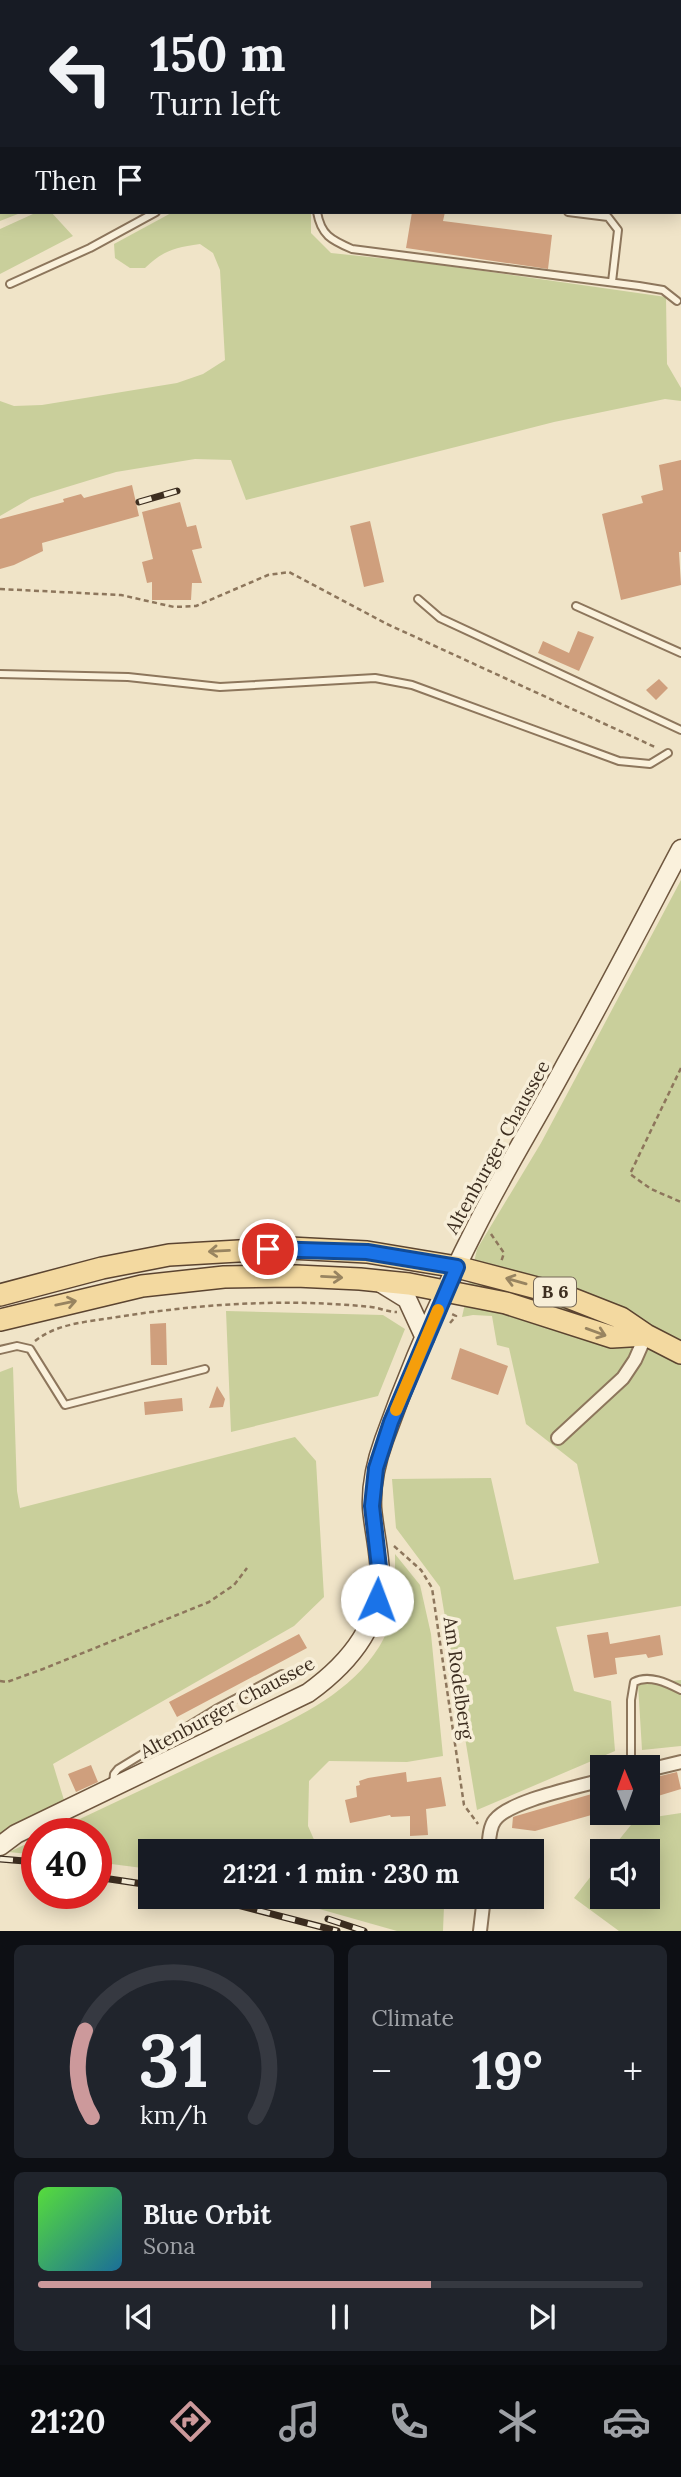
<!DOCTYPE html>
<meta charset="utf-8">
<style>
:root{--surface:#171b24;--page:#20242c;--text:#f1f3f6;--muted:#9ea1a6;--line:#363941;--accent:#cc999b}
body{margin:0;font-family:Lora,serif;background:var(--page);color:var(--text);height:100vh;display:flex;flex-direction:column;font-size:26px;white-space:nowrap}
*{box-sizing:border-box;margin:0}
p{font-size:23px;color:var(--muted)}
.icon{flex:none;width:38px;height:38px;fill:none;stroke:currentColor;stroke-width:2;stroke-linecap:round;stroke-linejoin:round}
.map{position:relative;height:1931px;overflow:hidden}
.sheet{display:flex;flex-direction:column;gap:14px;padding:14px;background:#0d0f14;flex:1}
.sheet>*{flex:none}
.guide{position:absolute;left:0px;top:0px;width:682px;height:214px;box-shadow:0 4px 18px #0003;background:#171b24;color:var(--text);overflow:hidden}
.needle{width:46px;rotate:359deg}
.tools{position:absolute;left:590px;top:1755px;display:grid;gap:14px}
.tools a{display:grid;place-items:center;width:70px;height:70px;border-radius:0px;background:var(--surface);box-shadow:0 4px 18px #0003;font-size:35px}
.speed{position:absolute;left:21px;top:1818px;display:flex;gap:14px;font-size:35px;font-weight:700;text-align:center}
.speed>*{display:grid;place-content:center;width:91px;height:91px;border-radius:50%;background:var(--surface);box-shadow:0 4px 18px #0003;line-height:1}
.speed .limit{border:10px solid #d22;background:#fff;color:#111}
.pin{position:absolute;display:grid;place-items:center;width:60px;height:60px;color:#fff;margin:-30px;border:4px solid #fff;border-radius:50%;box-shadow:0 2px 7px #0007}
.me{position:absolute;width:77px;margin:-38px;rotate:2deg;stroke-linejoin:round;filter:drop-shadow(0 0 5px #0008)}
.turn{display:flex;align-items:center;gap:24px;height:147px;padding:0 35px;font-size:32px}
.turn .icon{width:91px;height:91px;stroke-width:2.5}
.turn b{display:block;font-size:49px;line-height:60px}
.then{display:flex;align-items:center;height:66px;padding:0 35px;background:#0003;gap:14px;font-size:26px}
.big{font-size:52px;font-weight:700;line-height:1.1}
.sheet .widget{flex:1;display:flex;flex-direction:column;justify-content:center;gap:10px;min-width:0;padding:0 24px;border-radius:10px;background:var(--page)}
.sheet .dial{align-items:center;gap:0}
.dial svg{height:182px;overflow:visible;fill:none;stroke:var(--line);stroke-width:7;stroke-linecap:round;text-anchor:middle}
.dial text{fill:var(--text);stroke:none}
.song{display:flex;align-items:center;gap:21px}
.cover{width:84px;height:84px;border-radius:10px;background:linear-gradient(135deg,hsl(110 70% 55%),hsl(200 70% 35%))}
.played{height:7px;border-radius:4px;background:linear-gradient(90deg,var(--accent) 65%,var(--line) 65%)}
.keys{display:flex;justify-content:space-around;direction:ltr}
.heat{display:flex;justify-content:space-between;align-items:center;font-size:38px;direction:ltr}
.sheet .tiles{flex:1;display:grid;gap:14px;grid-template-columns:1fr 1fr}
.widget:last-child{grid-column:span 2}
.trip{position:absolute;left:138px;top:1839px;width:406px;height:70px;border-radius:0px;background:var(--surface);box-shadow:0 4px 18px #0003;font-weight:700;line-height:70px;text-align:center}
.menu{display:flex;height:112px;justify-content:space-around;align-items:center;background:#090b0e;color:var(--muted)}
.menu .icon{width:49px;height:49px}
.menu .selected{color:var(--accent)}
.menu b{font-size:32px;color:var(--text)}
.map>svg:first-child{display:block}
.green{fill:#c9cf9b}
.building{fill:#cf9f7d}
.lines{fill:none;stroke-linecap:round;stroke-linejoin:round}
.lane-casing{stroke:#8d765c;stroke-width:10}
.street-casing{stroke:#8d765c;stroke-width:16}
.secondary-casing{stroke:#6f573f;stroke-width:21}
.primary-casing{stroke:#5b4430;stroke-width:24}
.path{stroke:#8d765c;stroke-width:2.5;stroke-dasharray:5 3.5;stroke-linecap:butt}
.lane{stroke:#faf1dc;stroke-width:6}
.street{stroke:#faf1dc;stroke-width:12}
.secondary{stroke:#faf1dc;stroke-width:18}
.primary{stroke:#f3d9a0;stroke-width:21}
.rail-casing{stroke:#3d2e20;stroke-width:7}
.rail{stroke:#f7eed8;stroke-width:4.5;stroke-dasharray:13;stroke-linecap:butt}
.oneway{stroke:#988460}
.route-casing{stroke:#114b97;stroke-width:18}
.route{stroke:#1a73e8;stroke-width:12}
.slow{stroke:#f59e0b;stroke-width:12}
.labels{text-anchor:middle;stroke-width:7;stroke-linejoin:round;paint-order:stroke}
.shield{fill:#f7eed8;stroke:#756857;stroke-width:2}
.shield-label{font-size:18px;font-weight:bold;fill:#3d2e20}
.street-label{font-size:19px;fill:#3d2e20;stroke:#f7eed8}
</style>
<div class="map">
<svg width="681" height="1931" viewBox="0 0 681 1931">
<rect width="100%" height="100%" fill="#f0e4c8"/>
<path class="green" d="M0,0h329v2h-327v210h21l-23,9z
M51,212l22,24 -73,38v-45l33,-15z
M173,212h138v21l20,20 96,10 239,34 1,67 14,24v13l-16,-2 -111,23 -308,78 -15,-40 -36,-1 -79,13 -85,26 -31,18v-115l14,5 28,-1 135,-22 26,-9 22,-14 -5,-90 -7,-17 -13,-9c-26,4 -36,6 -55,24h-15l-15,-10 -1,-14z
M681,880v726l-125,21 18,64 37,10 4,50 -138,59 -37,-223 -44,-59 -4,-49 99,-1 23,102 85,-17 -22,-99 -51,-40 -17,-76 -12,-3 -5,-29 -19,-1 -11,2 15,-68 64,-106z
M226,1311l157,4 22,14 -27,67 -147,36z
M13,1367l4,124 3,17 275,-71 21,24 8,136 -30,29 -241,138 11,36 -55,27 -9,7v-462z
M395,1554l25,31 11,49 12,122 -36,6 -78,-1 -20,20 -1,45 11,25 -169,1v17l-54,-7v-28h-48c53,-25 106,-50 159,-75 60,-29 135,-53 172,-112 17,-26 16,-63 16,-93z
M681,1680v66l-39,4 -4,-66z
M681,1813v118h-62l-45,-33 28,-36v35h46v-45l-38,-1 25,-31z
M37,1839v16l-28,-3z
M277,1897h150l17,9 -1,25h-46z"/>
<path class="building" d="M412,212h33l-2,9 109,14 -4,34 -142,-21z
M681,460v92h-2l2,33 -60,15 -19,-86 41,-11 -2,-7 22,-6 -4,-25z
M132,485l7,31 -97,27 1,8 -29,14 -14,4v-50l64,-17 -1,-3 18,-5 3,4z
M180,502l7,25 9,-2 6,23 -10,2 10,33h-10l-1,17h-39v-18l-5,1 -5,-21 11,-3 -11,-47z
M370,521l14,61 -20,5 -14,-61z
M578,631l16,6 -15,34 -41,-18 5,-12 26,12z
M659,679l9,9 -12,12 -10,-10z
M166,1323l1,42h-16l-1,-41z
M460,1348l48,18 -10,29 -47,-16z
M217,1386l8,13 -2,8 -14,1z
M182,1398l1,13 -38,4 -1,-13z
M608,1632l2,12 50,-9 3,20 -15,3 -2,-4 -31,4 2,16 -23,4 -7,-43z
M299,1634l8,14 -130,69 -8,-15z
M91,1765l7,17 -22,10 -8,-18z
M406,1772l1,10 34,-5 5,29 -20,3 2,26 -18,1v-20l-19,1 -1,-2 -40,8 -5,-23 12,-3 -1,-11 4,-1 -1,-4 9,-3z
M677,1772l4,17 -33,10v-20z
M602,1791v21l-67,19 -23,-3 1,-11 3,-1z"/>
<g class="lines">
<g class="lane-casing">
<path id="lane" d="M124,2l2,-2
M610,2v-2
M0,94l2,-1
M317,212c4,23 14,28 35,37l287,37 24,4 14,11
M568,212l40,5 10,13 -6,52
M10,284l80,-36 66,-36
M418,599l22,19 241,112
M576,606l105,47
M0,674l128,3 92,10 155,-9 37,7 207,76 31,3 18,-11
M0,1350l17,-4 13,3 35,56 140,-36
M631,1768v-68l3,-18c15,-8 33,1 47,8
M113,1783l1,-9 4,-5 98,-60 66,-35"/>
</g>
<g class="street-casing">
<path id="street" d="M558,1438l65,-60 12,-18 11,-25
M648,1770l33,-8
M488,1852c1,-10 1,-25 7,-32 14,-19 83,-33 107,-40
M480,1931l4,-34"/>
</g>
<g class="secondary-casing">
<path id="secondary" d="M381,1283l26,16 18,39
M0,1846l16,-12 292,-141c39,-28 72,-65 72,-116 0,-23 -6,-46 -8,-69 -1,-22 4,-46 12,-68 25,-70 56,-142 90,-209 28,-57 62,-111 92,-167 40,-71 77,-143 115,-215"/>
</g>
<g class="primary-casing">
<path id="primary" d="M0,1295l102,-27 67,-13 121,-7 77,4 90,15 103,27 61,24 25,17 35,18
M0,1320l142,-34 82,-9 72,-1 64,3 49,5 97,19 106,34 34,-2"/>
</g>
<path class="path" d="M0,589l121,6 53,12 22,-1 72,-31 21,-3 98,52 268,123
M681,1068l-51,106 21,15 30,13
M491,1234l13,19 -3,9
M450,1323l6,-7 -4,-2
M35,1341c21,-17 50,-19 76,-23 86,-14 173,-20 260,-11 9,1 17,5 26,5
M394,1546l27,24 11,18 32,217 14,19
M0,1681l7,1 36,-13 166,-67 25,-17 13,-17"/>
<use href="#lane" class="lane"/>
<use href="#street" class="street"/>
<use href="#secondary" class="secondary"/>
<use href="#primary" class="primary"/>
<g class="rail-casing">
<path id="rail" d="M139,502l38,-11
M0,1859l37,3
M96,1877l54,8
M207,1897l130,34
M328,1919l36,12"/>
</g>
<use href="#rail" class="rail"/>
</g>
<defs><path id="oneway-shaft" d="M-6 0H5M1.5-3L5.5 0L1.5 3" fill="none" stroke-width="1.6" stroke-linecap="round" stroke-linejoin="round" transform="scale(1.75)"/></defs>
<g class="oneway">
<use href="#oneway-shaft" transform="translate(219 1251) rotate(177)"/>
<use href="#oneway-shaft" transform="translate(332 1277) rotate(3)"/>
<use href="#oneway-shaft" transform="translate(516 1281) rotate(-164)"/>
<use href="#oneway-shaft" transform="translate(66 1303) rotate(-12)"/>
<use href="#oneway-shaft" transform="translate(596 1332) rotate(20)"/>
</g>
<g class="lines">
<g class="route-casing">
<path id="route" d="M268,1249l99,3 90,15 -66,155 -15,46 -4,38 8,70 -3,24"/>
</g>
<use href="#route" class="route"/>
<path class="slow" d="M396,1410l42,-100"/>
</g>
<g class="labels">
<rect class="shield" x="534" y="1277.5" width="42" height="29" rx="5"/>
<g class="shield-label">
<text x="555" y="1298">B 6</text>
</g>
<g class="street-label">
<text transform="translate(497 1147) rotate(-61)" y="7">Altenburger Chaussee</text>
<text transform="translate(459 1678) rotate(82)" y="7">Am Rodelberg</text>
<text transform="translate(227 1707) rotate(-28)" y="7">Altenburger Chaussee</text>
</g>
</g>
</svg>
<div class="tools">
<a><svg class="needle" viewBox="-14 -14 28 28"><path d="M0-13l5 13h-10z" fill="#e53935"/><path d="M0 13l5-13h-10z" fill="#9ea1a6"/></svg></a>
<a><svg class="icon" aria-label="sound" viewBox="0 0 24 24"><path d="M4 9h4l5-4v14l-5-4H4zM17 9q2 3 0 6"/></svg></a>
</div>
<div class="speed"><div class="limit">40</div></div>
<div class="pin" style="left:268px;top:1249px;background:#d93025"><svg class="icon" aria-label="arrive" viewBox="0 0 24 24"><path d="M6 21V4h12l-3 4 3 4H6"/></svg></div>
<svg class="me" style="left:377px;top:1600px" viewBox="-20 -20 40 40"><circle r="19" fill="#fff"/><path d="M0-13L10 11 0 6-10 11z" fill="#1a73e8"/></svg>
<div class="trip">21:21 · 1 min · 230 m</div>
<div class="guide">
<div class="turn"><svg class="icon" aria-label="left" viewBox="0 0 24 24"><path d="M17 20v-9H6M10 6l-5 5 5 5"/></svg><div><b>150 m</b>Turn left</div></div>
<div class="then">Then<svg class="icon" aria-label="arrive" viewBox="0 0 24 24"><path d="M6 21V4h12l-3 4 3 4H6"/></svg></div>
</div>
</div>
<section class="sheet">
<div class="tiles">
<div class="widget dial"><svg viewBox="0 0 100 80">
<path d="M14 69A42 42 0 1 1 86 69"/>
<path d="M14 69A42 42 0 0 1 11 31" stroke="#cc999b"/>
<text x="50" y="56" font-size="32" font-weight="700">31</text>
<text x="50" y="72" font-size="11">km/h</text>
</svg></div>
<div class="widget"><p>Climate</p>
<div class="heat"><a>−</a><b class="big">19°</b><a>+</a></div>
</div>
<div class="widget">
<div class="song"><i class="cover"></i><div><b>Blue Orbit</b><p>Sona</p></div></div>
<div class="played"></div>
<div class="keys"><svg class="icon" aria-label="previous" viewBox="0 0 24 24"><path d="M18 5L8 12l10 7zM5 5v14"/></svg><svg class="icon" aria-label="pause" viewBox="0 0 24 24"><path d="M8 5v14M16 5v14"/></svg><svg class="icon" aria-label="next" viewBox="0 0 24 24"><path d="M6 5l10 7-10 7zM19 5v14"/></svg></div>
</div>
</div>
</section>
<nav class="menu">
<b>21:20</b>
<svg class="icon selected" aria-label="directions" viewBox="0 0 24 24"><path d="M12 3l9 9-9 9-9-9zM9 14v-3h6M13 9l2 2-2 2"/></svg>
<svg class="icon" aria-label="music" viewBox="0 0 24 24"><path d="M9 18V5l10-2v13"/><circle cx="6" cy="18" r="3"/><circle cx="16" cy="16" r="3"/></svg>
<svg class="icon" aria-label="phone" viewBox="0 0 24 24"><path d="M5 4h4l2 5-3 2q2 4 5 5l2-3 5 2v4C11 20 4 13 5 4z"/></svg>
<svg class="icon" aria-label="climate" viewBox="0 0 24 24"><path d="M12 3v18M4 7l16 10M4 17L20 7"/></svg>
<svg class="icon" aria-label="car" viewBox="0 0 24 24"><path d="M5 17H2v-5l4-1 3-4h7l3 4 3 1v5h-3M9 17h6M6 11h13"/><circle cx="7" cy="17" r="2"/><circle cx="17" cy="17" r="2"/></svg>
</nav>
